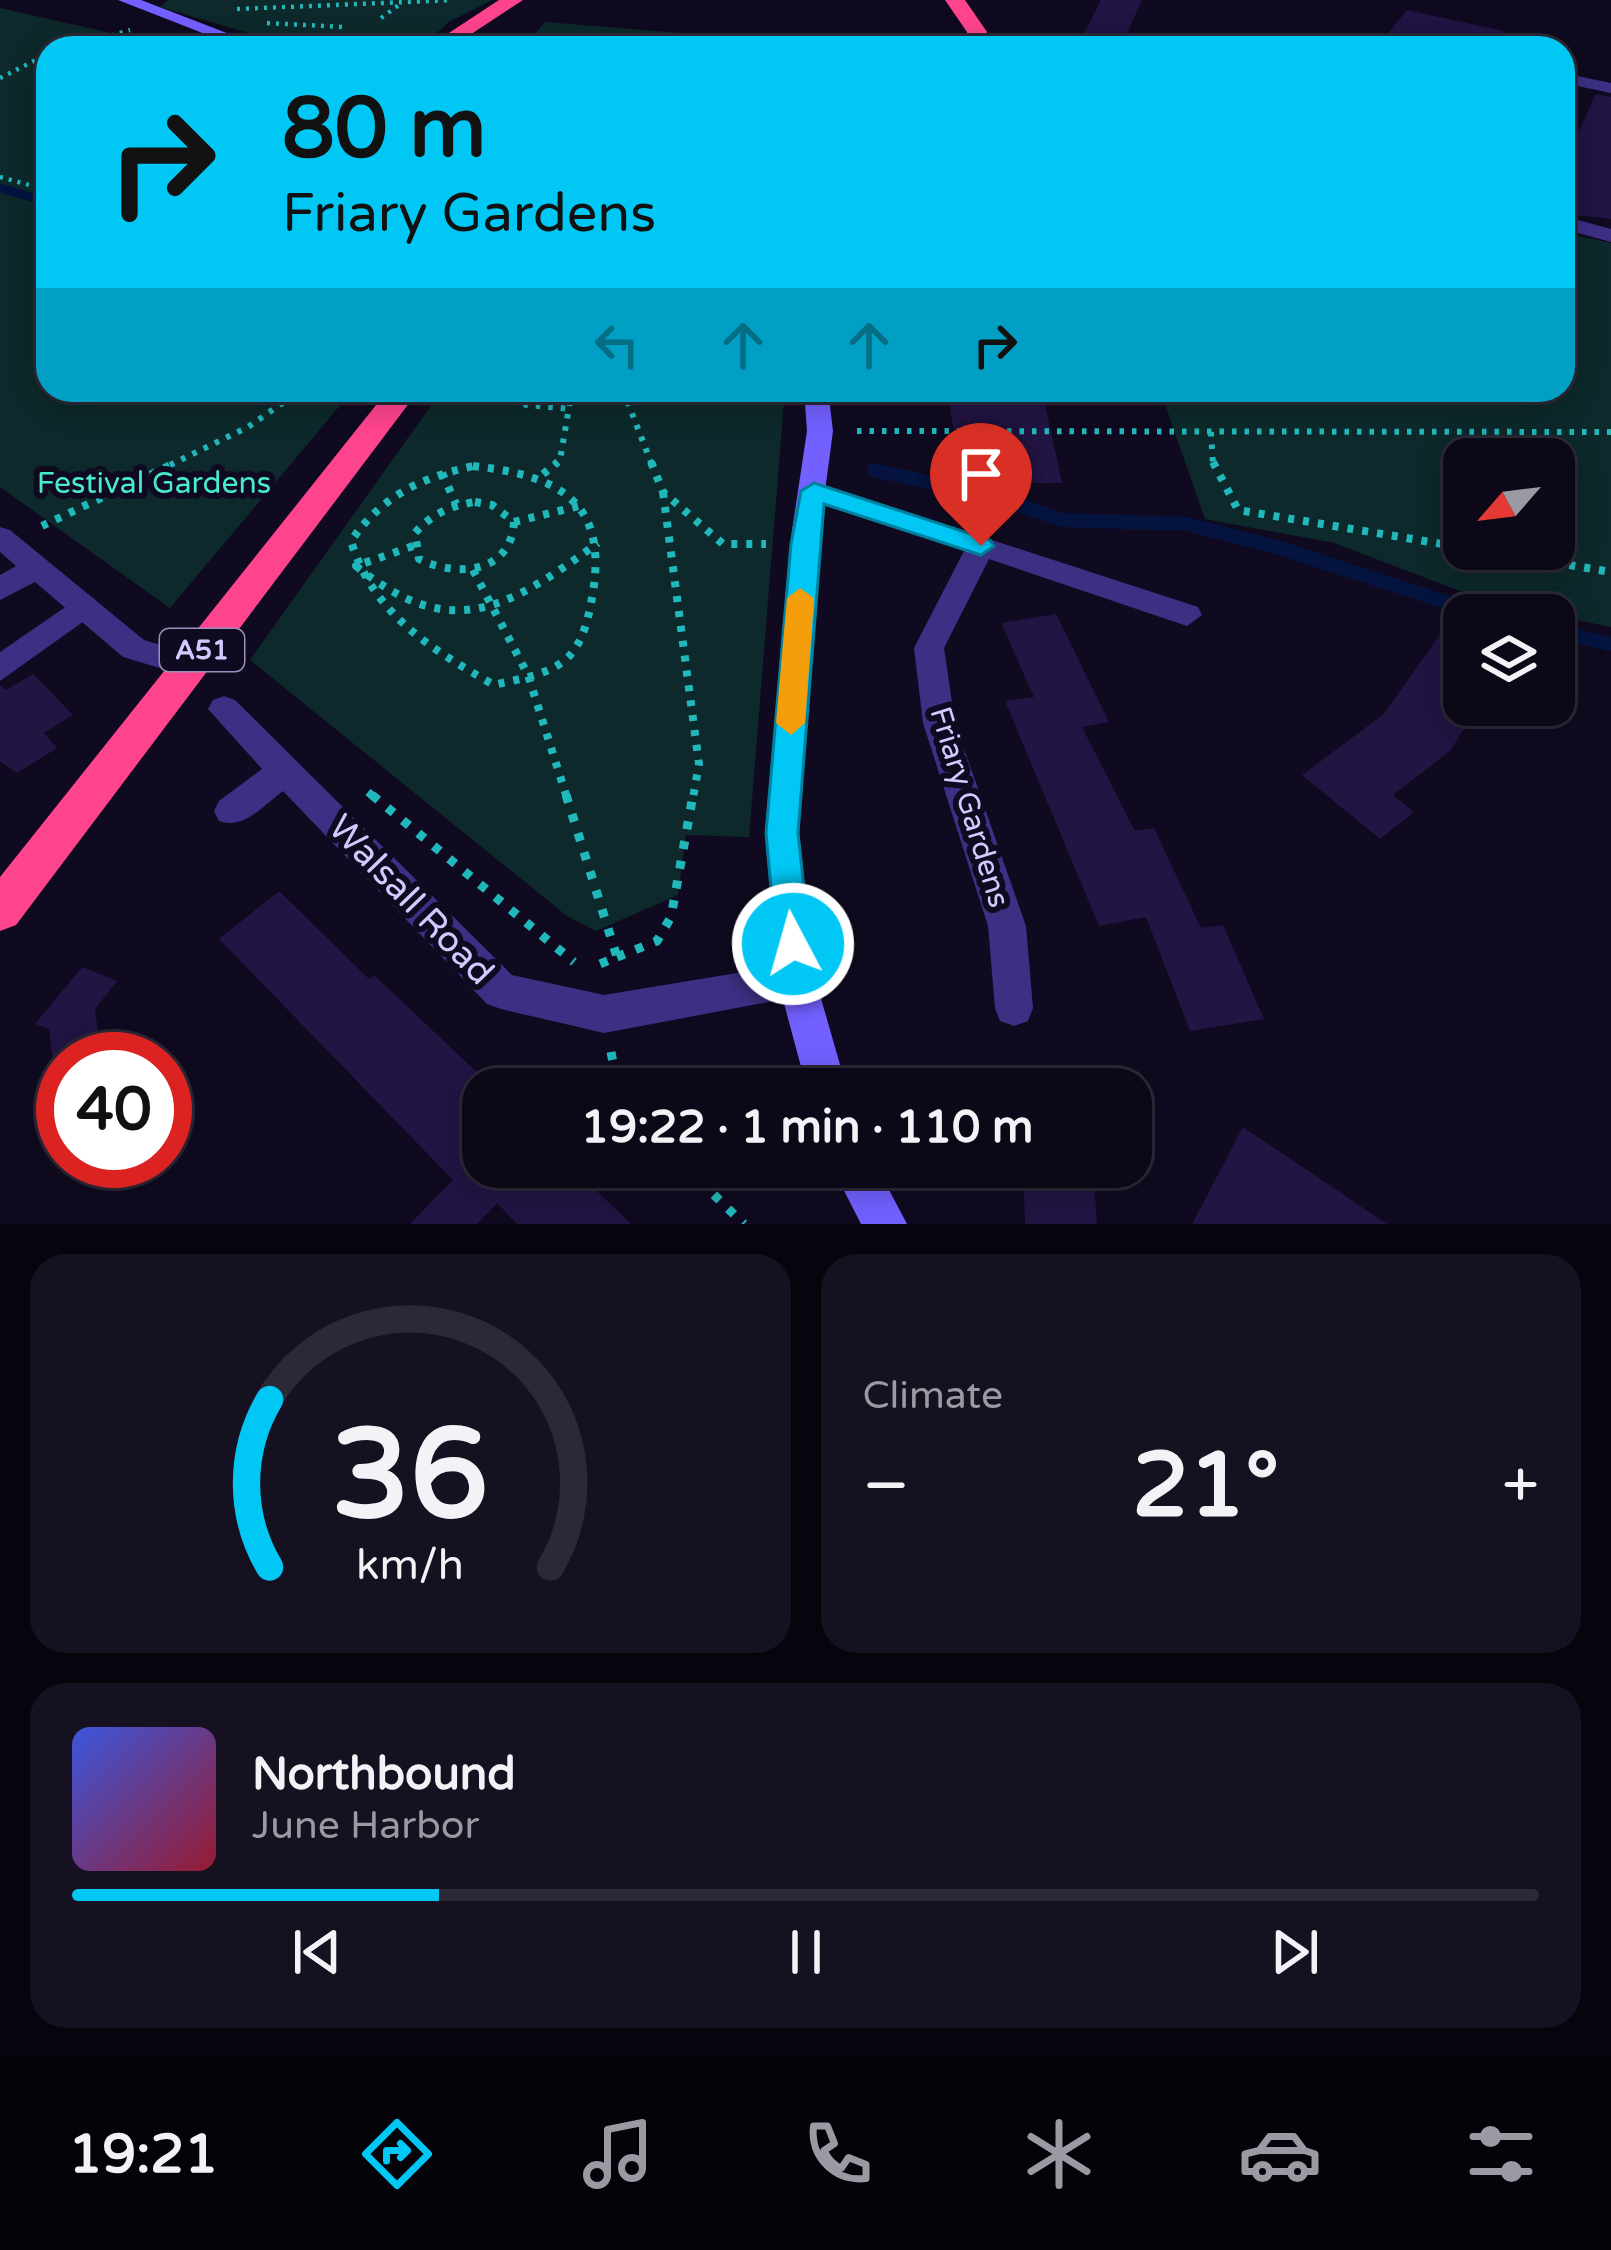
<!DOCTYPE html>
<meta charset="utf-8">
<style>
:root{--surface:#0c0818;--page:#151121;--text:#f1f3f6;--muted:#9a9aa2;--line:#2c2937;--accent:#00c7f4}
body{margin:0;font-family:"Varela Round",sans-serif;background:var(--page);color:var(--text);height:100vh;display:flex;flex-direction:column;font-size:45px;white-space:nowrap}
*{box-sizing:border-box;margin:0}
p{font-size:39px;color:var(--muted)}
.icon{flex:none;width:66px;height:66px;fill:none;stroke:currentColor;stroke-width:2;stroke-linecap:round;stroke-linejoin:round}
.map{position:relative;height:1224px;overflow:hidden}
.drawer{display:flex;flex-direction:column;gap:30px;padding:30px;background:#07040d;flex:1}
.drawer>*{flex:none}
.guide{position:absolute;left:36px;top:36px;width:1539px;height:366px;border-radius:36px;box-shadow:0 6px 30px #0003,0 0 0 3px var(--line);background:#00c7f4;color:#111;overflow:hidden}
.needle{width:78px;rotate:242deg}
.fabs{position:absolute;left:1443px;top:438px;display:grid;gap:24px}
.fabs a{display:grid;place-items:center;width:132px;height:132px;border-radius:24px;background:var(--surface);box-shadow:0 6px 30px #0003,0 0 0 3px var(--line);font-size:60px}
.speed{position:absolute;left:36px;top:1032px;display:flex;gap:24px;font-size:60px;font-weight:700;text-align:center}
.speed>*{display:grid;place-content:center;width:156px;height:156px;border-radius:50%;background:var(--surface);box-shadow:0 6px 30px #0003,0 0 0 3px var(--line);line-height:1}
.speed .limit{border:18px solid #d22;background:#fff;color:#111}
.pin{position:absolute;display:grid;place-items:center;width:102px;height:102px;color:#fff;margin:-123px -51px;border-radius:50% 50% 50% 0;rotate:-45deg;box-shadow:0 0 12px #0007}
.pin .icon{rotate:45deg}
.me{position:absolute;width:132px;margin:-66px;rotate:354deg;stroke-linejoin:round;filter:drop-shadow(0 0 9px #0008)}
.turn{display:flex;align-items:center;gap:42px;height:252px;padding:0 48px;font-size:54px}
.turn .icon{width:156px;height:156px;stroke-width:2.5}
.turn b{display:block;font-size:84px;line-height:102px}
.lanes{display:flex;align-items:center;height:114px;padding:0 48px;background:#0003;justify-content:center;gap:60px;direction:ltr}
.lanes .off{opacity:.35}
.big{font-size:90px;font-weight:800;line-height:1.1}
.drawer .widget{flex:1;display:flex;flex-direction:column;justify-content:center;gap:18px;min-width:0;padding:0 42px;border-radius:36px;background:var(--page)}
.drawer .dial{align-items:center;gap:0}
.dial svg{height:312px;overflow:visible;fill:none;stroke:var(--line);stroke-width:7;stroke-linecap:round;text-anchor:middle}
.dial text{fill:var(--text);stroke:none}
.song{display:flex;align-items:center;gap:36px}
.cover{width:144px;height:144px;border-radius:18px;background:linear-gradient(135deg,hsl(230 70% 55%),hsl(350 70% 35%))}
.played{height:12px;border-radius:6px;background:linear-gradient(90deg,var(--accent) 25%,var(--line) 25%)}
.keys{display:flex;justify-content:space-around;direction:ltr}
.heat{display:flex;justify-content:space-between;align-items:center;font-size:66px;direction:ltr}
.drawer .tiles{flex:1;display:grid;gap:30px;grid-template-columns:1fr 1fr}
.widget:last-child{grid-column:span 2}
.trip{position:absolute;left:462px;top:1068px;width:690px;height:120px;border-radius:36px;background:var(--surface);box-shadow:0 6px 30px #0003,0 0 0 3px var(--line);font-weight:800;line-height:120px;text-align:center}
.menu{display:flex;height:192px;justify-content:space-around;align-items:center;background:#05030a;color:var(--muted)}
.menu .icon{width:84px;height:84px}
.menu .current{color:var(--accent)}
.menu b{font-size:54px;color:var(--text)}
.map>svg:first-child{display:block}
.green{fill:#0d292b;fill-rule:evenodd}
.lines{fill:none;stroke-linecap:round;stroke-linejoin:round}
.stream-far1{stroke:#04143f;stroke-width:9}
.stream{stroke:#04143f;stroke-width:14}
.building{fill:#221443}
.path-far3{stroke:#21b8bc;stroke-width:4.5;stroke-dasharray:3 6;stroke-linecap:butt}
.path-far2{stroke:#21b8bc;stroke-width:6;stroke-dasharray:4.5 8;stroke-linecap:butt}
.path-far1{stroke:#21b8bc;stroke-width:8;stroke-dasharray:6 9;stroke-linecap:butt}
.path{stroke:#21b8bc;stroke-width:9;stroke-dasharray:8 12;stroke-linecap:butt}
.lane{fill:#3b3084;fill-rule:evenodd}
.street{fill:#3b3084;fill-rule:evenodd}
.secondary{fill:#7260ff;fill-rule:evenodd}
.highway{fill:#ff448e;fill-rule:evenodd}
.route{fill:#00c7f4;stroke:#00819f;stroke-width:3}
.slow{fill:#f59e0b}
.labels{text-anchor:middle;stroke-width:12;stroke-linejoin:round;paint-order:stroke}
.shield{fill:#100a20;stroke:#9990bc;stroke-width:3}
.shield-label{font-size:27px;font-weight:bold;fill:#d4c9ff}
.park-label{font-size:30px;fill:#49ebd0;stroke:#100a20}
.street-label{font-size:30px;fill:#d4c9ff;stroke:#100a20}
.near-street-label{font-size:36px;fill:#d4c9ff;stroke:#100a20}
</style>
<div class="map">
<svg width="1611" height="1224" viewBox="0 0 1611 1224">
<rect width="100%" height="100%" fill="#100a20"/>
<path class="green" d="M168,0h324l-43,22 -29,26h-121l-139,-41z
M0,8l177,40h-129v342h305l-183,218 -170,-121z
M545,22l136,11 -10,15h-148z
M1565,233l46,10v384l-122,-25 -155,-59 -129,-24 -45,-129h403zM1554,459v90h-90v-90z
M442,390h343l-36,447 -63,-2 -8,60 -82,36 -29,-15 -317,-256z"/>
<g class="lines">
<path class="stream-far1" d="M0,188l48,14"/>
<path class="stream" d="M874,470l123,28 66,22 124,4 90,23 209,68
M1554,631l57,13"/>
</g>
<path class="building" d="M1101,0h41l-20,45 -42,-5z
M1407,10l97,21 -2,17h-126z
M1596,94l15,3v122l-36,-4 -12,-33v-18z
M948,390h94l20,93h-57l-4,-24 -44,-1z
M1464,600v105h15l-29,46 -57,44 21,17 -34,27 -78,-64 82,-61z
M1056,614l53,108 -27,5 53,104 19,-3 47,100 22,-3 41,94 -74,12 -44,-114 -47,9 -94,-225 29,-4 -33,-74z
M33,674l40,41 -29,18 13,15 -40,25 -17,-12v-76l6,5z
M279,891l90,88 5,-4 109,103v89h89l59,57h-114l-20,-21 -20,21h-67l43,-44 -234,-241z
M82,967l35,14 -22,28 5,36 -47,20 -4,-36 -14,-5z
M1243,1127l144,97h-195z
M1023,1167h70l4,57h-72z"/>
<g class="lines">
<path class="path-far3" d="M237,9l216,-9
M381,18l18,-13
M267,23l76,4
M287,41l21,7
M68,48l62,-18
M344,48l12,-9
M0,78l48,-24
M0,177l48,13"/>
<path class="path-far2" d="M524,390l2,15 45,4
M623,390l29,75
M857,431l754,1
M1211,432l2,33
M170,465l78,-38 53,-37
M554,465l6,-5 12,-70"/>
<path class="path-far1" d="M651,462l12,30 60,52h43
M1213,462l25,48 373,62
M473,466c82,9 135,33 120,126 -4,23 -9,52 -28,68 -19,16 -48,19 -71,25 -63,-36 -121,-71 -143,-144 31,-45 69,-63 122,-75z
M442,473l14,31
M543,474l15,-12
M663,492l36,272 -6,34
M475,502l17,3 22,17c-3,51 -56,56 -95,37l-4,-26c17,-19 35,-27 60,-31z
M514,522l65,-16
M42,526l135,-64
M413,546l-57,20c96,78 152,42 242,-23
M473,570l55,105 39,123
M368,792l7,6"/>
<path class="path" d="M372,795l202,167
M566,795l51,162 -27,11
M617,957l40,-16 14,-24 22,-122
M611,1052l7,37
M685,1167l59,57"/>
<path class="lane" d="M83,595l11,3 4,8 -4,8 -94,67v-29z"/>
<path class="street" d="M1563,73l48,10v10l-48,-10z
M1563,216l48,13v13l-48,-13z
M814,482l384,125 4,8 -15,11 -198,-67 -45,89 11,75 71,203 7,82 -5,13 -14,5 -14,-5 -5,-13 -7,-82 -65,-203 -9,-75 50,-97 -160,-54 -4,-6 4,-6z
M0,527l10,3 134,110 57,17 5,8 -5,8 -11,4 -67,-20 -88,-75 -35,18v-25l16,-9 -16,-14z
M224,696l11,4 277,275 92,20 193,-32 14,5 5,13 -5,13 -207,39 -103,-24 -14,-5 -204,-213c-19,14 -39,39 -64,30l-5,-10 5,-10 43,-32 -54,-60 5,-9z"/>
<path class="secondary" d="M118,0h23l125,48h-25z
M804,390h24l5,41 -15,113 -19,289 17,148 31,108h-40l-29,-108 -13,-148 25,-289 17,-113z
M832,1167h45l30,57h-46z"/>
<path class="highway" d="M499,0h24l-73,48h-24z
M945,0h20l22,32 -2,16h-20l2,-16z
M388,390h31l-403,535 -16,6v-54z"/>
</g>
<path class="route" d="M814,483l176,57 4,6 -13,9 -157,-51 -26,329 12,111 -5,11 -12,5 -12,-5 -5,-11 -10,-111 25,-289 10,-53z"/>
<path class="slow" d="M800,588l14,10 -9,125 -14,12 -15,-12 11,-125z"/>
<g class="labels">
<rect class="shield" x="160" y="629" width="84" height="42" rx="9"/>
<g class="shield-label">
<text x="202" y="659">A51</text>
</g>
<g class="park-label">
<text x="154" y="493">Festival Gardens</text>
</g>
<g class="street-label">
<text transform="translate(970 807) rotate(73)" y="10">Friary Gardens</text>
</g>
<g class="near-street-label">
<text transform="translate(412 899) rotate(46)" y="13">Walsall Road</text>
</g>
</g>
</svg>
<div class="fabs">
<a><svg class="needle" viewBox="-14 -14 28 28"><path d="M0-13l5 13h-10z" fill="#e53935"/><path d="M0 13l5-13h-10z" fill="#9a9aa2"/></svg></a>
<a><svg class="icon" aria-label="layers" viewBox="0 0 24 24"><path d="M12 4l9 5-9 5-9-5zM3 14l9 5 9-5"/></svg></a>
</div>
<div class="speed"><div class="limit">40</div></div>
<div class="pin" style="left:981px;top:546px;background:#d93025"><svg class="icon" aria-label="arrive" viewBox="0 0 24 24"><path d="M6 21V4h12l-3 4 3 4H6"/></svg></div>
<svg class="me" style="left:793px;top:944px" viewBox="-20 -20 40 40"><circle r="17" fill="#00c7f4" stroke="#fff" stroke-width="3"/><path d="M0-11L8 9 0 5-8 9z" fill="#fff"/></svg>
<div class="trip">19:22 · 1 min · 110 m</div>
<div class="guide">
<div class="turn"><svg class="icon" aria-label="right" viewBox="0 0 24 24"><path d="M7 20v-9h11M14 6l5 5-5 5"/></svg><div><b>80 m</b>Friary Gardens</div></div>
<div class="lanes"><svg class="icon off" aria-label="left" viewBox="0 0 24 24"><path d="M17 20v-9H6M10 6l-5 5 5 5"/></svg><svg class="icon off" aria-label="ahead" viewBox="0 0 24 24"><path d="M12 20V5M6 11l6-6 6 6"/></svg><svg class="icon off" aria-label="ahead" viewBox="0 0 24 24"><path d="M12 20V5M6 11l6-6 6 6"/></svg><svg class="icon" aria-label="right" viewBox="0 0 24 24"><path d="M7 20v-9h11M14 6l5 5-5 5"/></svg></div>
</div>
</div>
<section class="drawer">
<div class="tiles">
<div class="widget dial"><svg viewBox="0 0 100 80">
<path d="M14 69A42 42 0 1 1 86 69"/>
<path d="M14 69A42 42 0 0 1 14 26" stroke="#00c7f4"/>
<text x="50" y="56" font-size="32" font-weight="700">36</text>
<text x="50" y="72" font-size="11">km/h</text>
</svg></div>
<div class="widget"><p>Climate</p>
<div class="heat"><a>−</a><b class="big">21°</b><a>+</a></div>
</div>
<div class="widget">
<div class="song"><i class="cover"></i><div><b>Northbound</b><p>June Harbor</p></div></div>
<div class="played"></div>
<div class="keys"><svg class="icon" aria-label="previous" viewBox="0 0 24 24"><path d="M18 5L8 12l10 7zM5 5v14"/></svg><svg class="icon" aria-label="pause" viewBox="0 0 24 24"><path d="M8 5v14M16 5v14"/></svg><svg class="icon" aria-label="next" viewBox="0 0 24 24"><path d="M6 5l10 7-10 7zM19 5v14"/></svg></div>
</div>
</div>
</section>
<nav class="menu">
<b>19:21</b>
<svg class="icon current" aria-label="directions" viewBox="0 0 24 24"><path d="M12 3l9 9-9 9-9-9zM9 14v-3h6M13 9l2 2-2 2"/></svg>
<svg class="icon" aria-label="music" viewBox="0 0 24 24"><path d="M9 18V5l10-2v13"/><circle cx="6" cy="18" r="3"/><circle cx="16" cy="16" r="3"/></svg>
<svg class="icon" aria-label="phone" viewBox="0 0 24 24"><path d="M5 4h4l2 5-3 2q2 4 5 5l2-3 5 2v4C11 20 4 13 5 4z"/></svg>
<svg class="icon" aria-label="climate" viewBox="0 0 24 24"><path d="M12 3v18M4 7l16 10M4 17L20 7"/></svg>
<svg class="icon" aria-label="car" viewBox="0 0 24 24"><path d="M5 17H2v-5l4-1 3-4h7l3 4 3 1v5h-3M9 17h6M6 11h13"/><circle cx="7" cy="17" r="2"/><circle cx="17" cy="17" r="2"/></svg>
<svg class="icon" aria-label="filters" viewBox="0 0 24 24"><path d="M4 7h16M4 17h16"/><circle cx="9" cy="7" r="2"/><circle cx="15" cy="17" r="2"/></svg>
</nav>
